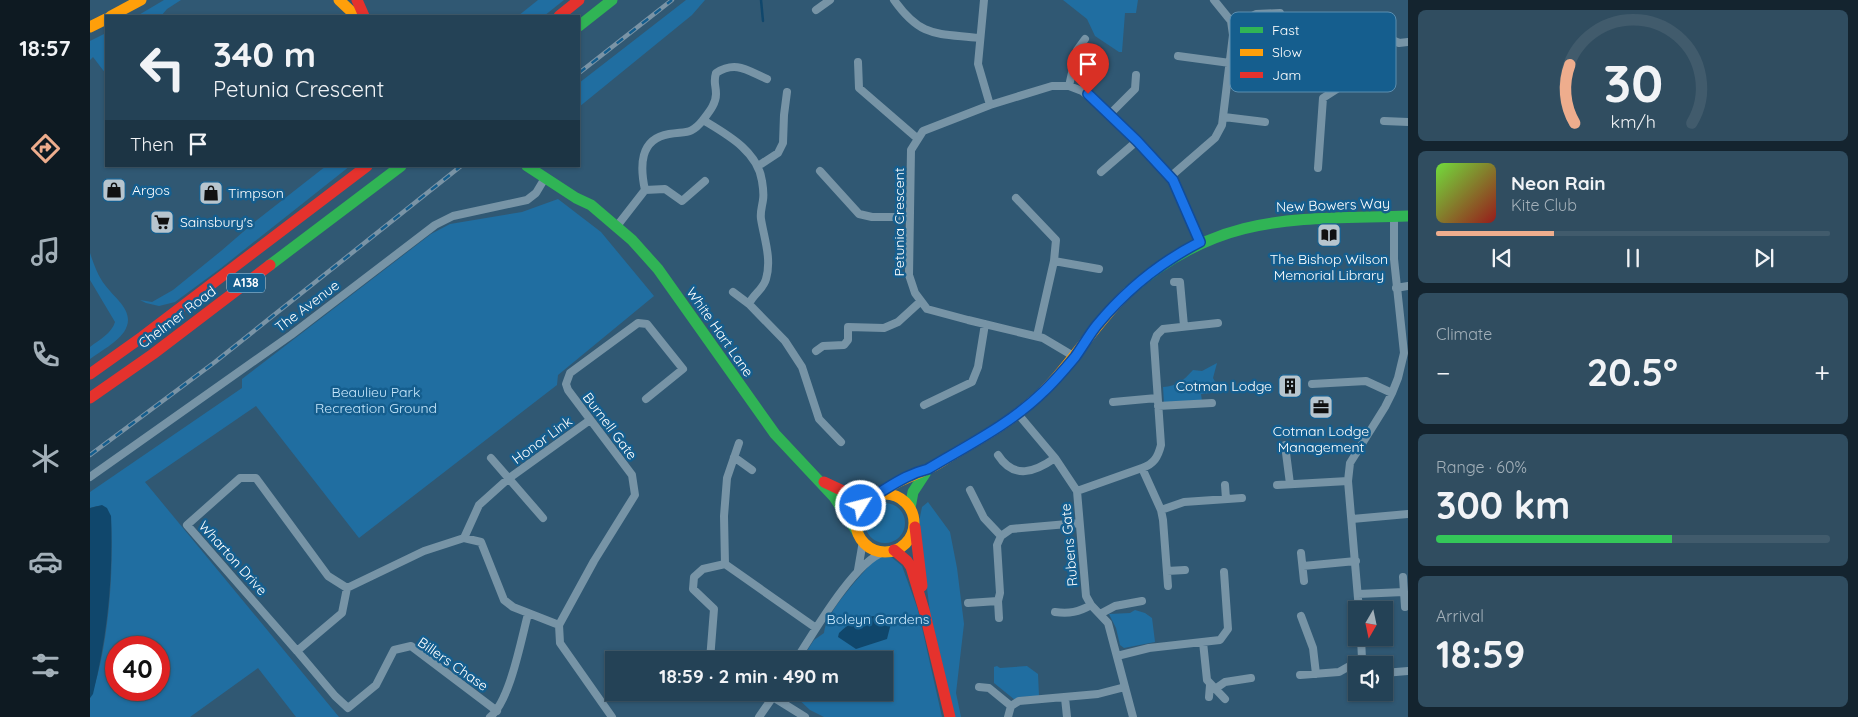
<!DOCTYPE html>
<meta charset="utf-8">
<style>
:root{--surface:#244256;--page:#304d60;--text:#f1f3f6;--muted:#a3b0b9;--line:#415b6c;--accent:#eead8d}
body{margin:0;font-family:Quicksand,sans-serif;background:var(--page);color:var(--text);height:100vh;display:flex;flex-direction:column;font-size:19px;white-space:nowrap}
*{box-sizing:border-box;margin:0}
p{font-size:16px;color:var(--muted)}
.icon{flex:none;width:28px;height:28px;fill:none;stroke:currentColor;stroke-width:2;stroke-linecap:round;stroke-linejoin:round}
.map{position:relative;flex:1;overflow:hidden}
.sheet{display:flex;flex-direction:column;gap:10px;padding:10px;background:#14242f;width:450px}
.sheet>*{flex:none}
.hud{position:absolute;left:15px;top:15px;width:475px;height:152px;border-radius:0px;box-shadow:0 1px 4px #0004,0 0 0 1px var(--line);background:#244256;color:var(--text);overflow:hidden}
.needle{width:32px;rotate:189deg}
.controls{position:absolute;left:1258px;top:601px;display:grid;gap:10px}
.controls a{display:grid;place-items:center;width:45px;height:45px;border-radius:0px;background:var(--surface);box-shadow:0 1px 4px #0004,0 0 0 1px var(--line);font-size:25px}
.speed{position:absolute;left:15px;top:636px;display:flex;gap:10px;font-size:25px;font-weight:700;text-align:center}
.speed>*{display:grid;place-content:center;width:65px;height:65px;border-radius:50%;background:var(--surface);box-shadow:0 1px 4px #0004,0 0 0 1px var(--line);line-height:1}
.speed .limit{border:8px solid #d22;background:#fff;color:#111}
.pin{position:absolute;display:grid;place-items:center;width:42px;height:42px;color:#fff;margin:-51px -21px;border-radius:50% 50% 50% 0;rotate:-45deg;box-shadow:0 0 5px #0007}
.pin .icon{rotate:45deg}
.me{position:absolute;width:55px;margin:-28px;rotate:54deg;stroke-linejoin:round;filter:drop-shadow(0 0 4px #0008)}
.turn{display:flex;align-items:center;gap:18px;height:105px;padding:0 25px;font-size:22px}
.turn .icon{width:65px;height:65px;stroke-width:2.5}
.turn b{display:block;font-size:35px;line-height:42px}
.then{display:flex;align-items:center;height:48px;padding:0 25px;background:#0003;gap:10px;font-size:19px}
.big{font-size:38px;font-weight:700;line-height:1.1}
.sheet .tile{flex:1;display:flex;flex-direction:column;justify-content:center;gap:8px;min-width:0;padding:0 18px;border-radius:8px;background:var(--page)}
.sheet .dial{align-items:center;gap:0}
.dial svg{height:130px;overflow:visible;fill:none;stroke:var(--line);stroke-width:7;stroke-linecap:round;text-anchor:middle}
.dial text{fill:var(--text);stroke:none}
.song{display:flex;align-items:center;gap:15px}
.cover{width:60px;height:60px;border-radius:8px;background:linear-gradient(135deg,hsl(100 70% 55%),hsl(0 70% 35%))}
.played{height:5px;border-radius:2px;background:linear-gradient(90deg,var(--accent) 30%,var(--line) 30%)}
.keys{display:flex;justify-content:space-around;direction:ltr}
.heat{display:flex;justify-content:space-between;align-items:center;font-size:28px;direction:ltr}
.charge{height:8px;border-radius:4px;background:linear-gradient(90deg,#34c759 60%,var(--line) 0)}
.trip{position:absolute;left:515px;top:651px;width:288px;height:50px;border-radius:0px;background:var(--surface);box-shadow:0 1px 4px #0004,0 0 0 1px var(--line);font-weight:700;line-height:50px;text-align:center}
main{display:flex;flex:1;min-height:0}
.tabs{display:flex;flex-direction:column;width:90px;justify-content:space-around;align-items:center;background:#0e1a22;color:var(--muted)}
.tabs .icon{width:35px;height:35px}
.tabs .on{color:var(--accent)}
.tabs b{font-size:22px;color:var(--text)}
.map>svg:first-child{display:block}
.green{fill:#206ea1;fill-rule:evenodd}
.water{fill:#10476c}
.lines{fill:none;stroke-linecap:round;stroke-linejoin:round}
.stream{stroke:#10476c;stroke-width:2.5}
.street{stroke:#7794a6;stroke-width:8}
.fast{stroke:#30b455;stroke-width:11}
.slow{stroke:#ff9f0a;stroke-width:11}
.jam{stroke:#e5322d;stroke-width:11}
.rail-casing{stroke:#7a94a6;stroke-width:4.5}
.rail{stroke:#155e8e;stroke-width:2.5;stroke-dasharray:8;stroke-linecap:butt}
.route-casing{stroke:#114b97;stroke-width:12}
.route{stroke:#1a73e8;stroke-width:9}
.labels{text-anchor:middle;stroke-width:5;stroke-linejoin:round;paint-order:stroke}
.shield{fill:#155e8e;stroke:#b9cfdd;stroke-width:1}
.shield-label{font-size:12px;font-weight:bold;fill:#fff}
.poi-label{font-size:14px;fill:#fff;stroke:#155e8e;text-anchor:start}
.street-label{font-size:14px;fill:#fff;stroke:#155e8e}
.park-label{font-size:14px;fill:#c7e7fc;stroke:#155e8e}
.key{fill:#155e8e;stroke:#5b8eb0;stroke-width:1}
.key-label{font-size:14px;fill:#fff}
</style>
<main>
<nav class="tabs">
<b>18:57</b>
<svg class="icon on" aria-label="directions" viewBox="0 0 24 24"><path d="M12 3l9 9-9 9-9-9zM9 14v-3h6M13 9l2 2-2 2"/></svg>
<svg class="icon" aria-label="music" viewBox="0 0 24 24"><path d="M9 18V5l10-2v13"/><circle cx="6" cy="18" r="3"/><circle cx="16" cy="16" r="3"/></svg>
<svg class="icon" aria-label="phone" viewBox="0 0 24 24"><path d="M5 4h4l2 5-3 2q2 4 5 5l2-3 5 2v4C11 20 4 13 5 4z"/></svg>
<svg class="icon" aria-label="climate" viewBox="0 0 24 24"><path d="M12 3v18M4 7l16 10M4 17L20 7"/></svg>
<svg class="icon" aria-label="car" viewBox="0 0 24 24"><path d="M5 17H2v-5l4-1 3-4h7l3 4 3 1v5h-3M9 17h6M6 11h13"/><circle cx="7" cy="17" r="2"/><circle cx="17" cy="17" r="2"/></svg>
<svg class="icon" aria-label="filters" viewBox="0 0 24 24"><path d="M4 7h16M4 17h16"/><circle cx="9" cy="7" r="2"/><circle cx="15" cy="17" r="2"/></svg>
</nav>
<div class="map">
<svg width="1318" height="717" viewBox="0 0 1318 717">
<rect width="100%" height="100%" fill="#305873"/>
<path class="green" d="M74,0h17l-14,9 -6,7h-24z
M448,0h26l-20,16h-26z
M596,0h19l-13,15 -113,92v-24z
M973,0h75l-2,13h-11l-3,39h-3l-24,-16 -8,-17z
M16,33v41l-13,-17 -3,3v-19z
M236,166h24l-129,102 -46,34 -16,4 -13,-3 -6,-3 12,2 21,-12 48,-39 36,-31z
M468,199l43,33 53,64 -96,79 -1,10 -198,153 -103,-132 -111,76 194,235h-43l-38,-49 -68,49h-100c0,-5 0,-14 0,-19 6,-15 10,-32 13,-48 8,-45 10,-89 8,-134l-14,-10 -7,2v-16l152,-104v-9l189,-145 19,-10 72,-12zM26,648h43v42h-43z
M0,253c4,12 8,23 15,32 10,14 32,27 19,47 -8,11 -23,19 -34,27v-12c9,-7 22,-14 25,-25l-25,-42z
M1127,363l-4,15 8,14 -20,2 1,7 -38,3 -1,-17c14,-1 20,-6 30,-17l9,1z
M838,502l22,30 7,36 7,56 -8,69 5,24h-6l-25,-104 -11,-91 3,-15z
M775 523a20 20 0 1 1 40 0a20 20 0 1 1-40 0Z
M791,556h9l12,10 16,44 24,107h-118l-14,-7 -16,-15 -7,5 -8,-6 1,-2h104v-32h-83l13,-20 10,-7c2,-22 36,-56 50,-73z
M1045,610l10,3 7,5 3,24 -31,6 -4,-3 -4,-17 -7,-14 21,-1z
M907,666l3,2 27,-2 11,8 1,22 -20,1 -4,3 -21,-17v-16z"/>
<path class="water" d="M12,505l5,3 4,8c2,62 -3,117 -18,178l-3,4v-190z
M785,616l13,1 4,2 -5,20 -31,10 -18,-12 1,-4c10,-10 21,-16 36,-17z"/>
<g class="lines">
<path class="stream" d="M671,0l2,21"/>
<path class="street" d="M804,0c27,38 42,33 85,38
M894,0l-6,64 12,41
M726,10l14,-10
M1142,26l24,-12 24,-1
M1088,56l52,7
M768,62l1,26 59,51
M979,86l8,-36 8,-11
M1020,114l25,-25 1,-14
M1134,117l41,5
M613,120c6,-8 13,-16 13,-26 0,-10 -3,-11 0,-21 20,-13 32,-2 51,6
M1294,121l24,1
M668,166l20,-13 5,-10 1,-28 3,-23
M1228,168l5,-70 25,-16 15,-15 14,-34 22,10 9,-1
M730,171l39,43 13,3h38
M1011,172l36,-31
M1080,177l45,-39 7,-13 11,-90 -2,-14 -17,-21
M555,190l20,-1 17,12 23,-20
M926,198l40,42 -2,21 -17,75
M527,226l28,-36c-5,-23 -6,-51 24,-56 17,-3 22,1 34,-14 23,14 55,31 59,61 1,6 2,13 1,19 -1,7 -3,12 -2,19 3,19 11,40 5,60 -3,11 -13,15 -17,25l36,37 17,26 17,52 22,23
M964,261l45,8
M1084,282h6l4,44
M1306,288l12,-2
M643,292l16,12
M726,351l7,-5 21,-1 4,-5v-13l36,1 14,-6 23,-21
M985,357l-32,-19 -75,-18 -41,-11 -12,-16 -6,-18 2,-125 12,-19 67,-26 62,-19h17l13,5 28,23 27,27 36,39 27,63
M1222,384l54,-3 26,12
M1023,402l44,-4
M834,405l48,-23 6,-15 7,-43
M1068,406l54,-3
M928,414l37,44 22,33 9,105 5,9 17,18 25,94
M1195,445l5,39
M908,455c16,25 37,17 57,3
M644,457l18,13
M401,458l52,60
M1052,468c12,-4 16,-11 19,-23l-7,-102 3,-8 6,-6 55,-6
M0,477l201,-142 144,-110 18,-9 74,-16 9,-7 9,-15
M150,478h16l72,98 19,12 -5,25 -45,38 -110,-126z
M1135,485l1,14
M1187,485l71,-4
M880,490l14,28 17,18
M987,491l65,-23 19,42 2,10 5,66
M1071,510l23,-8 58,-4
M1262,519l56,-5
M374,538l15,-33 29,-26 82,-59
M1211,553l3,28
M635,564l-1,-48 3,-38 12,-35
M1213,566l53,-5
M768,570l5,-29
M1077,571l18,-1
M257,588l77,-37 40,-13 17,4 23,58 9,7 46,18
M1314,592l1,15
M1268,594l46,-2 -1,-15
M878,603l30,-2
M1269,610l-11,-129 2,-18 35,-56 7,-14 6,-15 6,-25 -10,-94v-42
M965,612c14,2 24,0 36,-7
M1010,614l15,-8 27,-5
M1211,616l12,32 3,26
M909,618l-1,-17 2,-8 -3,-48 4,-9 10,-7 68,-6
M1271,638l1,21 3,6
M1113,642l4,38 18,19
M207,651l38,45 13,12 28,-23 18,-35 17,-4 86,65
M1027,656l32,-8 71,-8 8,-11 -4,-57
M620,660l4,-51 -21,-20 1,-12 9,-8 22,-5 91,64
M706,660c18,-28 58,-98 88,-108
M1294,673l24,-2
M1210,675l39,-3 23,-13
M889,687l10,1 22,18
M1125,689l10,-7 26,-4
M683,697l32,20
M1119,697l1,-12
M975,698l2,19
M400,717c20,-16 31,-77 38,-103
M522,717l-52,-74 -1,-18 35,-64 41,-66 -3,-20 -64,-85 -2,-6 4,-11 68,-50 9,1 36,45 -37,30
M669,717l16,-23
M918,717l3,-11 8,-5 79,-7 27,-7"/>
<path class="fast" d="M489,26l33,-26
M437,166l49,32 15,7 41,35 26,29 117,165 59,63 24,36
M180,265l131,-99
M1038,292c92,-81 166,-72 280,-76
M820,508l3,-16 15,-23"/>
<path class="slow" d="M249,0l17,16
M21,16l30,-16
M0,27l16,-8
M766 523a29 29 0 1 1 58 0a29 29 0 1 1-58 0Z
M787,495c16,-12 32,-18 51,-26 9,-4 17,-10 26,-15 25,-15 51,-29 73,-48 40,-32 64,-79 101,-114"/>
<path class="jam" d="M267,0l7,16
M469,16l20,-16
M0,374l52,-37 225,-171
M0,398l63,-44 117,-89
M734,482l34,16h12
M825,527l7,59
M804,550l13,11 4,6 13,43 26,107"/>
<g class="rail-casing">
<path id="rail" d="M489,73l93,-73
M0,455l125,-93 246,-196"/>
</g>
<use href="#rail" class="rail"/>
</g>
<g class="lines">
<g class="route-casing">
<path id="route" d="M771,506c5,-6 10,-8 16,-12 17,-10 31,-20 51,-25 38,-23 81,-44 114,-76 12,-11 23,-24 33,-36 8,-11 14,-22 22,-32 29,-35 62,-62 103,-83l-27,-62 -36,-39 -49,-47"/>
</g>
<use href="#route" class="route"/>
</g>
<defs>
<g id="shop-square" transform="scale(1.25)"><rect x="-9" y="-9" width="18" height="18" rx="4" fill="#b7c5ce" stroke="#155e8e"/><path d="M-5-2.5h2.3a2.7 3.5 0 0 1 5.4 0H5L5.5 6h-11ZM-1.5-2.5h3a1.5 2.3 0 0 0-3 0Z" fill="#111"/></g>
<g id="supermarket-square" transform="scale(1.25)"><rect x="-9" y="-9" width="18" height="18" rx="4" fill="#b7c5ce" stroke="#155e8e"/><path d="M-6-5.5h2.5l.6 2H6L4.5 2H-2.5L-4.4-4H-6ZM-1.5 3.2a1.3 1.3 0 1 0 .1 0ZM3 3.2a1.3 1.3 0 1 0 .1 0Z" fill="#111"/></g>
<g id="library-square" transform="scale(1.25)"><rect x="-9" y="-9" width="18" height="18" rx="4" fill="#b7c5ce" stroke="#155e8e"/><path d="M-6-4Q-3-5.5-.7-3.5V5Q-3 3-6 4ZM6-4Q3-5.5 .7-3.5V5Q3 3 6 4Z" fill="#111"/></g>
<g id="building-square" transform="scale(1.25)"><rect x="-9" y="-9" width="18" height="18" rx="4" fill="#b7c5ce" stroke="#155e8e"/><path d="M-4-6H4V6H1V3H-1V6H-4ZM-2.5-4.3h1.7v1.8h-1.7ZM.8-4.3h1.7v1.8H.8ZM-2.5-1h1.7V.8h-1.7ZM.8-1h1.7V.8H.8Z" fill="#111"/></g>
<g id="office-square" transform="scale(1.25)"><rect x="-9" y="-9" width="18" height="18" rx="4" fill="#b7c5ce" stroke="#155e8e"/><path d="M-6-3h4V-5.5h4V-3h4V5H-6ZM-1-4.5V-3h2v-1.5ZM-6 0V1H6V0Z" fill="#111"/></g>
</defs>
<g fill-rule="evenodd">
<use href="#shop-square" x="24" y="190"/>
<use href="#shop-square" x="121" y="193"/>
<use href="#supermarket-square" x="72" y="222"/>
<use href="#library-square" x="1239" y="235"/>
<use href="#building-square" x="1200" y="386"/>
<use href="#office-square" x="1231" y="407"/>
</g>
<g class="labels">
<rect class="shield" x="137" y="273.5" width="38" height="19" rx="4"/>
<g class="shield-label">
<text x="156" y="287">A138</text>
</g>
<g class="poi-label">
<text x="42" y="195">Argos</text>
<text x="138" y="198">Timpson</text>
<text x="90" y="227">Sainsbury's</text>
<text x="1239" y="264" text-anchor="middle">The Bishop Wilson<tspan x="1239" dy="16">Memorial Library</tspan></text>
<text x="1182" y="391" text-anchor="end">Cotman Lodge</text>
<text x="1231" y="436" text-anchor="middle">Cotman Lodge<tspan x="1231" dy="16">Management</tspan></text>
</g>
<g class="street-label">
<text transform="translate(1243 205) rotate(-2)" y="5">New Bowers Way</text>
<text transform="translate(809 222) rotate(-90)" y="5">Petunia Crescent</text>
<text transform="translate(217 306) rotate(-37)" y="5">The Avenue</text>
<text transform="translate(87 317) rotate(-37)" y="5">Chelmer Road</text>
<text transform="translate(630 332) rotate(55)" y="5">White Hart Lane</text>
<text transform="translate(520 426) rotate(53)" y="5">Burnell Gate</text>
<text transform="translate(452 440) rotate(-36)" y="5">Honor Link</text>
<text transform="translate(979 545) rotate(-95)" y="5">Rubens Gate</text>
<text transform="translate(143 558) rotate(48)" y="5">Wharton Drive</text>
<text transform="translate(363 664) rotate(35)" y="5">Billers Chase</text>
</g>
<g class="park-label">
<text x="286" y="397">Beaulieu Park<tspan x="286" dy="16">Recreation Ground</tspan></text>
<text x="788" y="624">Boleyn Gardens</text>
</g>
</g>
<rect x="1140" y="12" width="166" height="80" rx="8" class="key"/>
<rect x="1150" y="27" width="23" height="6" fill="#30b455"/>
<rect x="1150" y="49" width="23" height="7" fill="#ff9f0a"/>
<rect x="1150" y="72" width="23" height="6" fill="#e5322d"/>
<g class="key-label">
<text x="1182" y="35">Fast</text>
<text x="1182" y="57">Slow</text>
<text x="1182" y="80">Jam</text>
</g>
</svg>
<div class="controls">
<a><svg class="needle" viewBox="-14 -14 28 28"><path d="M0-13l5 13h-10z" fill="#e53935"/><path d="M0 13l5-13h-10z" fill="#a3b0b9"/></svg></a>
<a><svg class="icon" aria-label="sound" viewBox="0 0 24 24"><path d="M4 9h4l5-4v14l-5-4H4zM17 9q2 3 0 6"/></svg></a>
</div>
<div class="speed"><div class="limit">40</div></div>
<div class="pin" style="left:998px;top:94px;background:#d93025"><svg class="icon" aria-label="arrive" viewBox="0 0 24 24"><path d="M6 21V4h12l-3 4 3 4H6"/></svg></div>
<svg class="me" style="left:771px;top:506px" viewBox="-20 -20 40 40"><circle r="17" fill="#1a73e8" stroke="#fff" stroke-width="3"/><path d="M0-11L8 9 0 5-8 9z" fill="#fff"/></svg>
<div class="trip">18:59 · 2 min · 490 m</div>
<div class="hud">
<div class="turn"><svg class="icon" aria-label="left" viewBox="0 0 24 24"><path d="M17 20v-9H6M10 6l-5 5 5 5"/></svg><div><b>340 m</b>Petunia Crescent</div></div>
<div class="then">Then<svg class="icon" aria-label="arrive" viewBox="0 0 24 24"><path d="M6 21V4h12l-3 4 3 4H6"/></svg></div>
</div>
</div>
<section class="sheet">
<div class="tile dial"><svg viewBox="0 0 100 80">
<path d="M14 69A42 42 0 1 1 86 69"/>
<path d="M14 69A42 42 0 0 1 11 33" stroke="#eead8d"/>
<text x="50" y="56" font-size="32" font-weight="700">30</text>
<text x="50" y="72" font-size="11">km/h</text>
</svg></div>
<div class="tile">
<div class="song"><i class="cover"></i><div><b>Neon Rain</b><p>Kite Club</p></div></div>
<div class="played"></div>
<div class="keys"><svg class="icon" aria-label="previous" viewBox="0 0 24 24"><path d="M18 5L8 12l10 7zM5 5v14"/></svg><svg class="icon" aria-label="pause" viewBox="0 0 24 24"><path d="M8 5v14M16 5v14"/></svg><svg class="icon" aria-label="next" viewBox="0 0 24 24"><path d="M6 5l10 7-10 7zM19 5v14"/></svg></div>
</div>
<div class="tile"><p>Climate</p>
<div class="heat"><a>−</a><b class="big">20.5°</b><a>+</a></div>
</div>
<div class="tile"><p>Range · 60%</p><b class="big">300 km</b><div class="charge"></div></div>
<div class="tile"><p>Arrival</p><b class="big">18:59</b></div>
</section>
</main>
